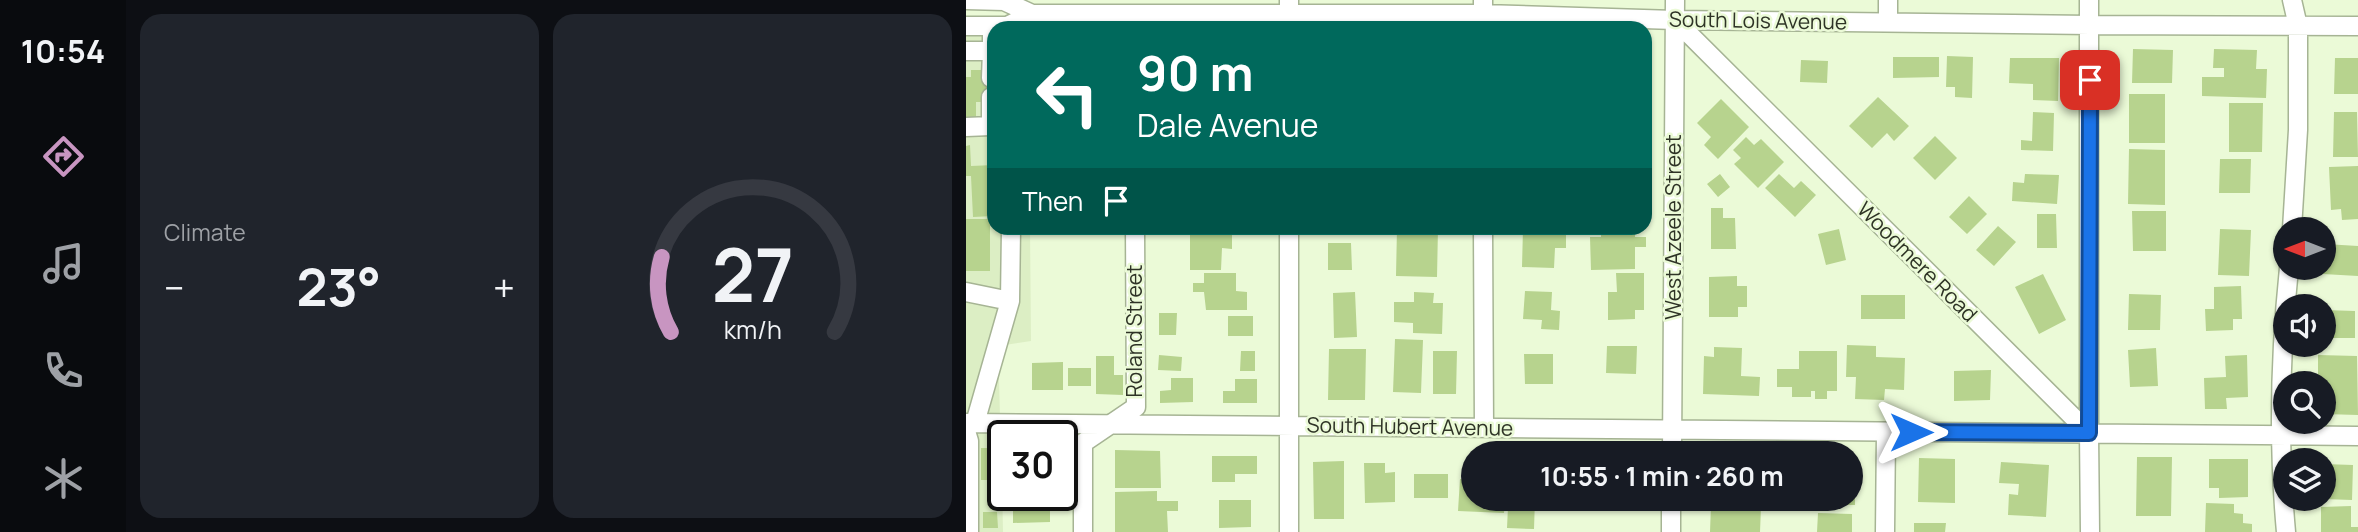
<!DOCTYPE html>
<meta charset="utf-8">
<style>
:root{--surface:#171b24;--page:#20242c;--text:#f1f3f6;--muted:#9ea1a6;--line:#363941;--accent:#c895c1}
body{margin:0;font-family:Manrope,sans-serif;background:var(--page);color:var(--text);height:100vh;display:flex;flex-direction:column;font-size:26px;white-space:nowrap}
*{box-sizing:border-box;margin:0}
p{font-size:23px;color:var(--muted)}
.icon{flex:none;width:38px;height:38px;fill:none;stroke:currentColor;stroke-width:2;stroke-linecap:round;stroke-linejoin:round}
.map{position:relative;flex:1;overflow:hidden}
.panel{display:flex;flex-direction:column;gap:14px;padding:14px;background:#0d0f14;width:840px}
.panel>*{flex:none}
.top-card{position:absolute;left:21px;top:21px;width:665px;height:214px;border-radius:21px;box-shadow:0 2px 5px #0004;background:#00695c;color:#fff;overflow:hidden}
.needle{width:46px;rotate:270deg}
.tools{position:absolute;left:1307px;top:217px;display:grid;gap:14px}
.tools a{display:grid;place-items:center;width:63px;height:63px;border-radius:50%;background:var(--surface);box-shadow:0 2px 5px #0004;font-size:35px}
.speed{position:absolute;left:21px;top:420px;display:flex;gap:14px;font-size:35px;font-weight:700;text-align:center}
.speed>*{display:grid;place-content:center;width:91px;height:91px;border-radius:50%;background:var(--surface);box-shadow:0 2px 5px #0004;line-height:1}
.speed .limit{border:4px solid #111;border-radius:10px;background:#fff;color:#111}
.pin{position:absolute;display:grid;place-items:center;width:60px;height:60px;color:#fff;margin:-30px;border-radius:14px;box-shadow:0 4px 10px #0006}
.me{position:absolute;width:77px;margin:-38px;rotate:90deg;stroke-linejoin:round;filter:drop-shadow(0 0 5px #0008)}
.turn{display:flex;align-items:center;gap:24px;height:147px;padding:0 35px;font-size:32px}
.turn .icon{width:91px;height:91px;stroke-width:2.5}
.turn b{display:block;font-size:49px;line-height:60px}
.then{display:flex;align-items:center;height:66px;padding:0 35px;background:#0003;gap:14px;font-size:26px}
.big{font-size:52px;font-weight:700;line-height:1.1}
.panel .widget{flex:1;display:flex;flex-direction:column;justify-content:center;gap:10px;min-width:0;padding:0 24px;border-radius:21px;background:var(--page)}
.panel .dial{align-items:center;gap:0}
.dial svg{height:182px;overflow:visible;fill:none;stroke:var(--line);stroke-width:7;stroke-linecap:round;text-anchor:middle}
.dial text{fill:var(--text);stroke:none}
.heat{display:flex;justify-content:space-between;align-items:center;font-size:38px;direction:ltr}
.panel .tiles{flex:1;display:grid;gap:14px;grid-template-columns:repeat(2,1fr)}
.trip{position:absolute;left:495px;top:441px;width:402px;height:70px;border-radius:35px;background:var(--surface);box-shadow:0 2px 5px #0004;font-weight:700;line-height:70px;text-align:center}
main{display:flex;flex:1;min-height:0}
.menu{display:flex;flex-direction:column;width:126px;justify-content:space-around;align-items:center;background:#090b0e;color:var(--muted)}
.menu .icon{width:49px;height:49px}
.menu .current{color:var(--accent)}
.menu b{font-size:32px;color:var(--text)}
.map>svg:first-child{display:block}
.built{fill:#dceec4}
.building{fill:#b7d38e}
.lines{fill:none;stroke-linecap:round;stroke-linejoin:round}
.minor-casing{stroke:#a6b494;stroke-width:21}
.minor{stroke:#fff;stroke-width:18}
.route-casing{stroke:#114b97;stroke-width:18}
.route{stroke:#1a73e8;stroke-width:12}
.labels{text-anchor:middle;stroke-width:5;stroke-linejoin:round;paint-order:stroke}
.street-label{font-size:21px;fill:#2e3326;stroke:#ebfad7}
</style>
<main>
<nav class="menu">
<b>10:54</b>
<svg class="icon current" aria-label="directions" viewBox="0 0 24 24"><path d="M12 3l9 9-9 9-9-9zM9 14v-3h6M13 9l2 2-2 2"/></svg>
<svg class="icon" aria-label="music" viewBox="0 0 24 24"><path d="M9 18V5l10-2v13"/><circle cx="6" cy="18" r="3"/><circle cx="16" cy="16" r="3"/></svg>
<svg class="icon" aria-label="phone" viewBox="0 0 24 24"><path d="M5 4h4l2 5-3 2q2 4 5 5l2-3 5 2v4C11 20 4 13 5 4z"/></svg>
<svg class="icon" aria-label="climate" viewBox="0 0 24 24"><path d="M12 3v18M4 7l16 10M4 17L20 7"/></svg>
</nav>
<section class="panel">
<div class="tiles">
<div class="widget"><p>Climate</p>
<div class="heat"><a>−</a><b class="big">23°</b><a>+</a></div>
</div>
<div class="widget dial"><svg viewBox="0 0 100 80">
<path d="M14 69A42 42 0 1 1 86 69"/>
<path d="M14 69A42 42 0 0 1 10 36" stroke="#c895c1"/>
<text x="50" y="56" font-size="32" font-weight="700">27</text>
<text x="50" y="72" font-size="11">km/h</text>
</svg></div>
</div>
</section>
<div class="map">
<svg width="1392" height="532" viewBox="0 0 1392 532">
<rect width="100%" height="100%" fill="#ebfad7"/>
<path class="built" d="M71,21l145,1 34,4v2h-197z
M0,33h28v195h36l1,113 -33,5 2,70h-34z
M0,430h35l2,102h-37z"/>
<path class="building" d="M1167,49l40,1 -1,33h-40z
M1248,49l43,1 -1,19h11l-1,29 -64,-2v-19h22v-9h-11z
M981,56l26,1 -1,41 -17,-1v-10h-9z
M927,57h46v20l-46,1z
M1044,58h49l-1,43 -25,-1v-16l-24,-1z
M1369,58h23v36h-24z
M835,60l27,1 -1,22 -27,-1z
M5,70h11v8h12v18l-12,1v5h-6v18h-10v-43h5z
M1163,94h36v49h-36z
M912,97l31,29 -15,15 -7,-8 -15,15 -23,-22z
M755,99l28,28 -31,32 -14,-14 7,-8 -14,-14z
M1263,103h34l-1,49h-33z
M1067,112l21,1 -1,38 -32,-1v-10l11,1z
M1368,112h23l1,45h-25z
M969,136l22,22 -22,22 -22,-22z
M780,137l8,8 7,-6 23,23 -26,26 -24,-24 7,-6 -8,-8z
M4,145l1,21 23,-1v51l-21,1 -2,-41h-5v-30z
M1163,149l36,1v55l-37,-1z
M1254,159h31l-1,34h-31z
M1392,166v53l-16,1 -1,-11 -10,1 -2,-43z
M754,174l10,13 -12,10 -11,-13z
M813,174l15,14 7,-7 15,14 -21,22 -30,-29z
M1059,174l34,1 -2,29 -45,-3 1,-19 11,1z
M1003,196l18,18 -20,20 -18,-17z
M745,208h12v10h12l1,31h-25z
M1166,211h34v40h-33z
M1071,214h19l1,34h-20z
M0,219h24v52h-24z
M1032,226l18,16 -22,24 -18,-16z
M224,228h42v21l-10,-1 -1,22h-31z
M431,228h41l-1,49 -41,-1z
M557,228h43v20h-11l-1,20 -32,-1z
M635,228h34v9h11v10h-11v22l-44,1 -1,-33h11z
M873,229l7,31 -20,5 -8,-31z
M1254,229l31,1 -2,46 -31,-1z
M362,243h23l1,27h-24z
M1359,244l33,2v30l-35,-2z
M238,273h32v18l11,1v18h-41l-2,-18h-11v-9h11z
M650,273h28v37h-9v9l-27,1v-28h9z
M1077,274l23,46 -27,14 -24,-47z
M771,276v10h10v21h-9v10h-29v-40z
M1275,286l1,33h-9v11l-27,1 -1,-22h9v-22z
M559,291l27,1 -1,18 9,1 -1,19 -18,-1 1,-9 -19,-1z
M389,292l2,45 -23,1 -1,-45z
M448,292l20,1 -1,10h10l-1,31 -29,-1v-10l-19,-1v-20h20z
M1163,294l32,1 -1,35h-32z
M895,295h44v24h-44z
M1358,310l31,1v27h-31z
M193,313h18l-1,22h-17z
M262,316h25v20h-25z
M429,339l28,1 -2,53 -28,-1z
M881,345l29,1v11l29,1 -1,32 -19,-1 -1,11 -29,-1 1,-22h-10z
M641,346h30l-1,28 -30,-1z
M748,347l28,1 -1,28 19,1 -1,19 -56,-2 1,-38 10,1z
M1190,348l2,38 -28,1 -2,-37z
M363,349h37l-1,51h-37z
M275,351h14v20h-15z
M467,351h24l-1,43h-23z
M833,351h38v40h-10v8h-12v-8h-4v6h-19v-10h-15v-18h22z
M558,354h29v30h-28z
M193,355l23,2 -1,14 -23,-1z
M1281,355l1,42 -22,1 1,11h-22l-1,-31 22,-1 -1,-21z
M1352,355l39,1 1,59 -34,-1v-31h-6z
M130,356h18v19h9v20l-27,-1z
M97,362v28h-31v-27z
M102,368h23v18h-23z
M1025,370l-1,30 -36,1v-30z
M205,378h22v24l-33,1v-12l11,-1z
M269,379h22v24h-34v-12h12z
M15,448h18l-1,32h-17z
M149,450l45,1 1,37h-46z
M246,456h45v18h-22v8h-23z
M1171,457h35l-1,59h-35z
M953,458l36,1v44l-37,-1z
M886,459h3v46h-38v-6h35z
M1243,459h39v38l-29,1v-10h-10z
M378,461v58h-30l-1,-57z
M1035,462l48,3 -3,52 -38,-2 1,-21 9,1 1,-11 -20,-1z
M398,463h21v10l10,-1v30l-30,1z
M1358,464l29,1 -1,35 -28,-1z
M503,469h5v30h31l-1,14 -46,-2 2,-32 9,1z
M448,474h34v24h-34z
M191,491v10h21v10h-11l1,21h-53v-40z
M47,495h37v27l-37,1z
M551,499h18l-1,30 -27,-1 1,-21 9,1z
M253,500h32v27l-32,1z
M1240,503l28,1v9l9,1v9l9,1v8h-47z
M745,505l50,1 -1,26h-50z
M1385,506v21h7v5h-37v-25z
M17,512h14l1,16h-15z
M852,513l34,1v18h-35z
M948,523h32l-1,9h-31z"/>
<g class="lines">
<g class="minor-casing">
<path id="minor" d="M0,0l38,1 28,13
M323,0v28
M517,0v28
M709,20l414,413 1,99
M922,22v-22
M0,26h41l25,-12h451l192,6 415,5 268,1
M0,51h26v-25
M25,78l1,-27
M0,127l25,-1v-29
M517,228l1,199
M1326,229l6,-99v-104l-6,-26
M0,292l44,9 1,-72
M0,423l1392,13
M9,423l35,-122
M0,431l3,10v91
M1123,433v-433
M706,453l3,-453
M117,532v-89l53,-36 -1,-179
M323,532v-304
M705,532v-33
M919,532l1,-100
M1320,532c-8,-88 -6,-177 3,-264"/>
</g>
<use href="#minor" class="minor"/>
</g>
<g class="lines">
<g class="route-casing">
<path id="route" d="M945,432l178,1 1,-353"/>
</g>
<use href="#route" class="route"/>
</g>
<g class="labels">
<g class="street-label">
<text transform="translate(792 21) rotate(1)" y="7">South Lois Avenue</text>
<text transform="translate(708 227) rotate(-90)" y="7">West Azeele Street</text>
<text transform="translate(951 262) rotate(45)" y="7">Woodmere Road</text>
<text transform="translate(169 331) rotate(-90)" y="7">Roland Street</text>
<text transform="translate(444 427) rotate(1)" y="7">South Hubert Avenue</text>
</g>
</g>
</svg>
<div class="tools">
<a><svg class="needle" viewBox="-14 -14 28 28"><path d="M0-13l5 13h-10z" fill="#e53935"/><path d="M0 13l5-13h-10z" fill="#9ea1a6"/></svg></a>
<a><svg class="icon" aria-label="sound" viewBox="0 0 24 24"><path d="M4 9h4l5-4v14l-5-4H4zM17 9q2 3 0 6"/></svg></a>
<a><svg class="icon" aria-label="search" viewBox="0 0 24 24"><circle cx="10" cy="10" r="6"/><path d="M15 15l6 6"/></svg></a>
<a><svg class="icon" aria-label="layers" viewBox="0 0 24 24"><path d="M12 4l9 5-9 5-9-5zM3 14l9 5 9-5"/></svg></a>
</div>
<div class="speed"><div class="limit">30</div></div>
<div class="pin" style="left:1124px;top:80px;background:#d93025"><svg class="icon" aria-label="arrive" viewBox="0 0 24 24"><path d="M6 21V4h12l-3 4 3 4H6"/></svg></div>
<svg class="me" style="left:945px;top:432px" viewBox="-20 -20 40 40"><path d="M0-17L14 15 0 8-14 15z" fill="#1a73e8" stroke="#fff" stroke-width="4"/></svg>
<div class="trip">10:55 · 1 min · 260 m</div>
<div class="top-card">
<div class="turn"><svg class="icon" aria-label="left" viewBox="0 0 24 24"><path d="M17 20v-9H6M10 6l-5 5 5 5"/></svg><div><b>90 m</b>Dale Avenue</div></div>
<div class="then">Then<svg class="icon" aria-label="arrive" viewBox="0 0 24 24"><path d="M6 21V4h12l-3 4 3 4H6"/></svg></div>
</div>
</div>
</main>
